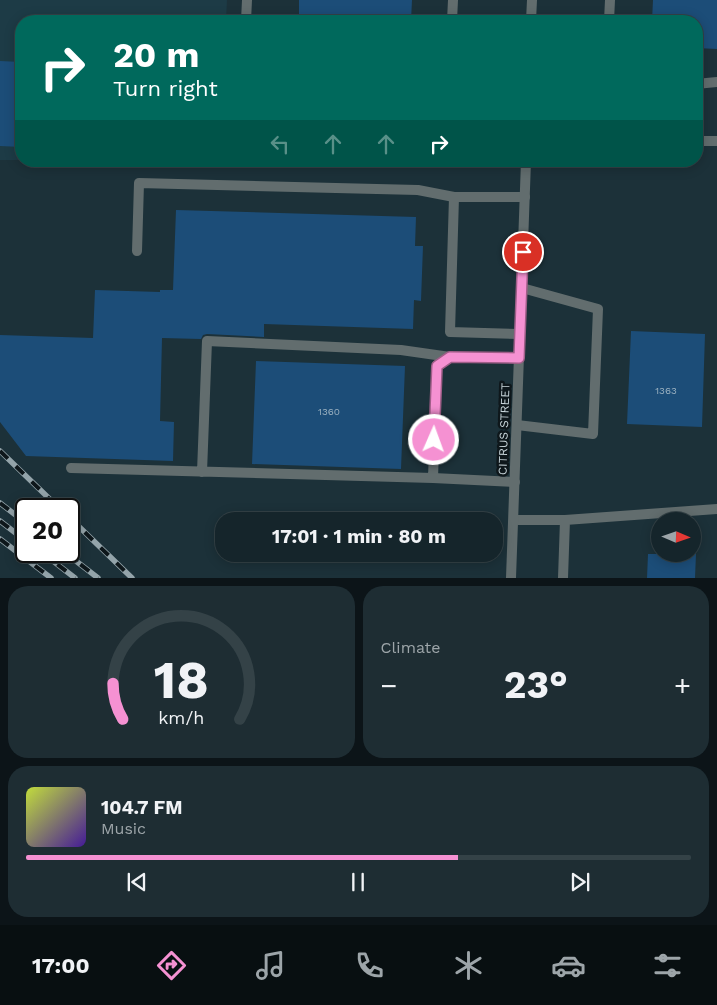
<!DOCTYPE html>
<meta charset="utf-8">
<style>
:root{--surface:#15252b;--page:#1e2d33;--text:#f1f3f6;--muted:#9da5a9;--line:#344247;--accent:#f591d2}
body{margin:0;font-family:"Work Sans",sans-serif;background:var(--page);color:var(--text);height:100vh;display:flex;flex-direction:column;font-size:19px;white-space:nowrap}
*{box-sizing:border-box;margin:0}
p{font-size:16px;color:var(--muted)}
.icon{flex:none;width:28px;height:28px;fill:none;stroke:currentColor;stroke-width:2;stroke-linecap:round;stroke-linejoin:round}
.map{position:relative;height:578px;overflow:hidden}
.drawer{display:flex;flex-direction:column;gap:8px;padding:8px;background:#0c1418;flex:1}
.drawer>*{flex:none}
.hud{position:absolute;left:15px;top:15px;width:688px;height:152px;border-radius:20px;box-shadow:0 2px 12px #0003,0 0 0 1px var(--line);background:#00695c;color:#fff;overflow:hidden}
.needle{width:32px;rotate:92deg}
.controls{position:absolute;left:651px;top:512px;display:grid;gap:10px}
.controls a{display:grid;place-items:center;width:50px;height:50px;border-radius:50%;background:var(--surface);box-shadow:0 2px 12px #0003,0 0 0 1px var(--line);font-size:25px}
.speed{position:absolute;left:15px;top:498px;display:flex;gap:10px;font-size:25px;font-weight:700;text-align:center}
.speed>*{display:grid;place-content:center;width:65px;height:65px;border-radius:50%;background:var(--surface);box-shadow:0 2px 12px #0003,0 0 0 1px var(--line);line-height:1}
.speed .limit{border:2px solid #111;border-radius:8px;background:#fff;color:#111}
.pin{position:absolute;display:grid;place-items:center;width:42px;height:42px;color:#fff;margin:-21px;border:2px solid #fff;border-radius:50%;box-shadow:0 1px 5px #0007}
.me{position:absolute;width:55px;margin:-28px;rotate:2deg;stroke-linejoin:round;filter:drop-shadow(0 0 4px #0008)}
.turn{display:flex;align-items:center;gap:18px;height:105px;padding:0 15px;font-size:22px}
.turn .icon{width:65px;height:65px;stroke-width:2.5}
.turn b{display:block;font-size:35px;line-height:42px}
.lanes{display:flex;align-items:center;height:48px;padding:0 15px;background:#0003;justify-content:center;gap:25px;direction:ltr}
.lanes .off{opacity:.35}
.big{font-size:38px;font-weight:700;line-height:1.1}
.drawer .tile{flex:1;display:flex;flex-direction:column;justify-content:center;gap:8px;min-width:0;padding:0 18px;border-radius:20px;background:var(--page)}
.drawer .dial{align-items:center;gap:0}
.dial svg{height:130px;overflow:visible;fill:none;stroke:var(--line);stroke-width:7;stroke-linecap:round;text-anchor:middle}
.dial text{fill:var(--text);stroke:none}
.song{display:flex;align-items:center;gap:15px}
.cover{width:60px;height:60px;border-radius:8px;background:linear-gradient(135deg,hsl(70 70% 55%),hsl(260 70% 35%))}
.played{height:5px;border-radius:2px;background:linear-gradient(90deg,var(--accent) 65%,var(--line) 65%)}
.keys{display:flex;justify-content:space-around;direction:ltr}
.heat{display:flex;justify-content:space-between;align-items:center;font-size:28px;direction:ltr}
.drawer .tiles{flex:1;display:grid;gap:8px;grid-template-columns:1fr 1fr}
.tile:last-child{grid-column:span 2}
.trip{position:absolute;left:215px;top:512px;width:288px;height:50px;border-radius:20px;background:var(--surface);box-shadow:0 2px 12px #0003,0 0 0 1px var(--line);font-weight:700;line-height:50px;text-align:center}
.menu{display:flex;height:80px;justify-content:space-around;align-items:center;background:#080f11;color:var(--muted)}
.menu .icon{width:35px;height:35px}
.menu .selected{color:var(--accent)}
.menu b{font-size:22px;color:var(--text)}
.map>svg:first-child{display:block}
.built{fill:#1d3b46}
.building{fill:#1c4d78}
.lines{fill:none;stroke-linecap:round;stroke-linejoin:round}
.lane{stroke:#626d6e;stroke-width:10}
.street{stroke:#626d6e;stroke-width:10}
.rail-casing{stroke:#94a4aa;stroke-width:5.5}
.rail{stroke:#0e171b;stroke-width:4;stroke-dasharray:11;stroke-linecap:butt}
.route-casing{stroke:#9f5e88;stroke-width:12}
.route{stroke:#f591d2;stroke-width:9}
.labels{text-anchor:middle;stroke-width:5;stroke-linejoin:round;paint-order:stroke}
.number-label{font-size:10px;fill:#9cb2c1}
.street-label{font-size:12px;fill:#c7d4d9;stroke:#0e171b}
</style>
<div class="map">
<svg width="717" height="578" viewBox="0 0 717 578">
<rect width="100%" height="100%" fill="#1c3139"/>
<path class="built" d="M0,0h227l-1,21h-205v139h-21z
M61,161h161v5z"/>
<path class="building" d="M299,0h113l-1,21h-112z
M653,0h64v49l-21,-1v-27h-44z
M0,61l21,1v85l-21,-1z
M176,210l240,7 -1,29h8l-2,55 -7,-1 -1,29 -149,-5v13l-57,-3 -4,1 -2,4 -39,-1 -2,83 14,1 -1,39 -147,-5 -26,-34v-87l93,3 2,-48 65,2v-2h13z
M631,331l74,3 -3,93 -75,-3z
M256,361l149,5 -4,103 -149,-5z
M648,554h48l-1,24h-48z"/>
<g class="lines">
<path class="lane" d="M246,21l1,-21
M452,21l1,-21
M609,21l1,-21
M696,84l21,-2
M696,141h21
M137,251l2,-68 279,7 36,7
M520,334l-70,-2 4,-135h71
M450,357l-13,8 -4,113 82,4
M517,425l76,9 5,-125 -76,-21
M71,468l362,10
M202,472l5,-131 194,9 49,7 69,1
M514,520h51l-2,58
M565,520l152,-11"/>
<path class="street" d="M531,21l1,-21
M511,578l15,-417"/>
<g class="rail-casing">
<path id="rail" d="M0,451l60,58
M0,503l26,20
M69,517l63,61
M0,521l26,20
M0,539l51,39
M40,551l35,27
M63,551l35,27"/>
</g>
<use href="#rail" class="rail"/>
</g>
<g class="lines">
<g class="route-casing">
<path id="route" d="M434,440l3,-74 13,-9 69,1 4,-106"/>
</g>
<use href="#route" class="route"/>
</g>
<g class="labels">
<g class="number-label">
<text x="666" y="394">1363</text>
<text x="329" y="415">1360</text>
</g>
<g class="street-label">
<text transform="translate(504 429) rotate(-88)" y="4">CITRUS STREET</text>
</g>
</g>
</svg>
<div class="controls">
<a><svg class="needle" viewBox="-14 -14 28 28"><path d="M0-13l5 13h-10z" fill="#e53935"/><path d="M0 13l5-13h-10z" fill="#9da5a9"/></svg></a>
</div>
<div class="speed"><div class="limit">20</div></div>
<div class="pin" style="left:523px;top:252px;background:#d93025"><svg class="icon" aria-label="arrive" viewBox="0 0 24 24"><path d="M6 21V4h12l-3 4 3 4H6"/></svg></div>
<svg class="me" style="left:434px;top:440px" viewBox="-20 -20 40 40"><circle r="17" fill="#f591d2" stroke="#fff" stroke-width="3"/><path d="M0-11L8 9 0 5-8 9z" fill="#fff"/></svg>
<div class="trip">17:01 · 1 min · 80 m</div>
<div class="hud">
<div class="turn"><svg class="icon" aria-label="right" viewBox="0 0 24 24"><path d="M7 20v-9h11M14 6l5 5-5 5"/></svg><div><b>20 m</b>Turn right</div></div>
<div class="lanes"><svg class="icon off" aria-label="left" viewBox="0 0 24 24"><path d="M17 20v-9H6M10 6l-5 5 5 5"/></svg><svg class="icon off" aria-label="ahead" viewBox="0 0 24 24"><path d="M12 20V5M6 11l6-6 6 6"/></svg><svg class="icon off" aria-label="ahead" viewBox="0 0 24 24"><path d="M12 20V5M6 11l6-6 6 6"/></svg><svg class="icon" aria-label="right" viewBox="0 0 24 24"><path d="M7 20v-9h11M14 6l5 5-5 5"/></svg></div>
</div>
</div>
<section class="drawer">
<div class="tiles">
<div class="tile dial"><svg viewBox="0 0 100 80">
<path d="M14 69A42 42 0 1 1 86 69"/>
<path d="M14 69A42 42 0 0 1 8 47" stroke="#f591d2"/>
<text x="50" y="56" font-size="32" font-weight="700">18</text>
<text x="50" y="72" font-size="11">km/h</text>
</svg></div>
<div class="tile"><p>Climate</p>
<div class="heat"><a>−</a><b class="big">23°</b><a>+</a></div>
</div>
<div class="tile">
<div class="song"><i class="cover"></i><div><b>104.7 FM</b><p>Music</p></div></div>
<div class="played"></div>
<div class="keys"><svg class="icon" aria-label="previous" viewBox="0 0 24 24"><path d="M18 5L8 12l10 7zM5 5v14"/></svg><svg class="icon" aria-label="pause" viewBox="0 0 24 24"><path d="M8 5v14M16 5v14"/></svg><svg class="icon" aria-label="next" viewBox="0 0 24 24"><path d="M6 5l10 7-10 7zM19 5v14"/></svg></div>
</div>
</div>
</section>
<nav class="menu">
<b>17:00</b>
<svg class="icon selected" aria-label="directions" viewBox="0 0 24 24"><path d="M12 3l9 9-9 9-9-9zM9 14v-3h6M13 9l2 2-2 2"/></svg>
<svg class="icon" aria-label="music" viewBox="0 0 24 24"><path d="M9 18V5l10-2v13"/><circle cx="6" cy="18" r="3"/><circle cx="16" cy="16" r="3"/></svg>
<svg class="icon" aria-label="phone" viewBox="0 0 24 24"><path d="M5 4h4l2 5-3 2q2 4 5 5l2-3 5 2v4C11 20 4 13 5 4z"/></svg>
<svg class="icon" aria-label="climate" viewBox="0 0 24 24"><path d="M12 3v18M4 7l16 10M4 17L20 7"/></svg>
<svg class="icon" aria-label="car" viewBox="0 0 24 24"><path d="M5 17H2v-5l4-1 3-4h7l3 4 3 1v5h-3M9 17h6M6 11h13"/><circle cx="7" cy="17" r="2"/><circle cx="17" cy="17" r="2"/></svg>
<svg class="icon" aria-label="filters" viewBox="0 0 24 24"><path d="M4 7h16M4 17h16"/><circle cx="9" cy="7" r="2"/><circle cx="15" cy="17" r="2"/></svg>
</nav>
